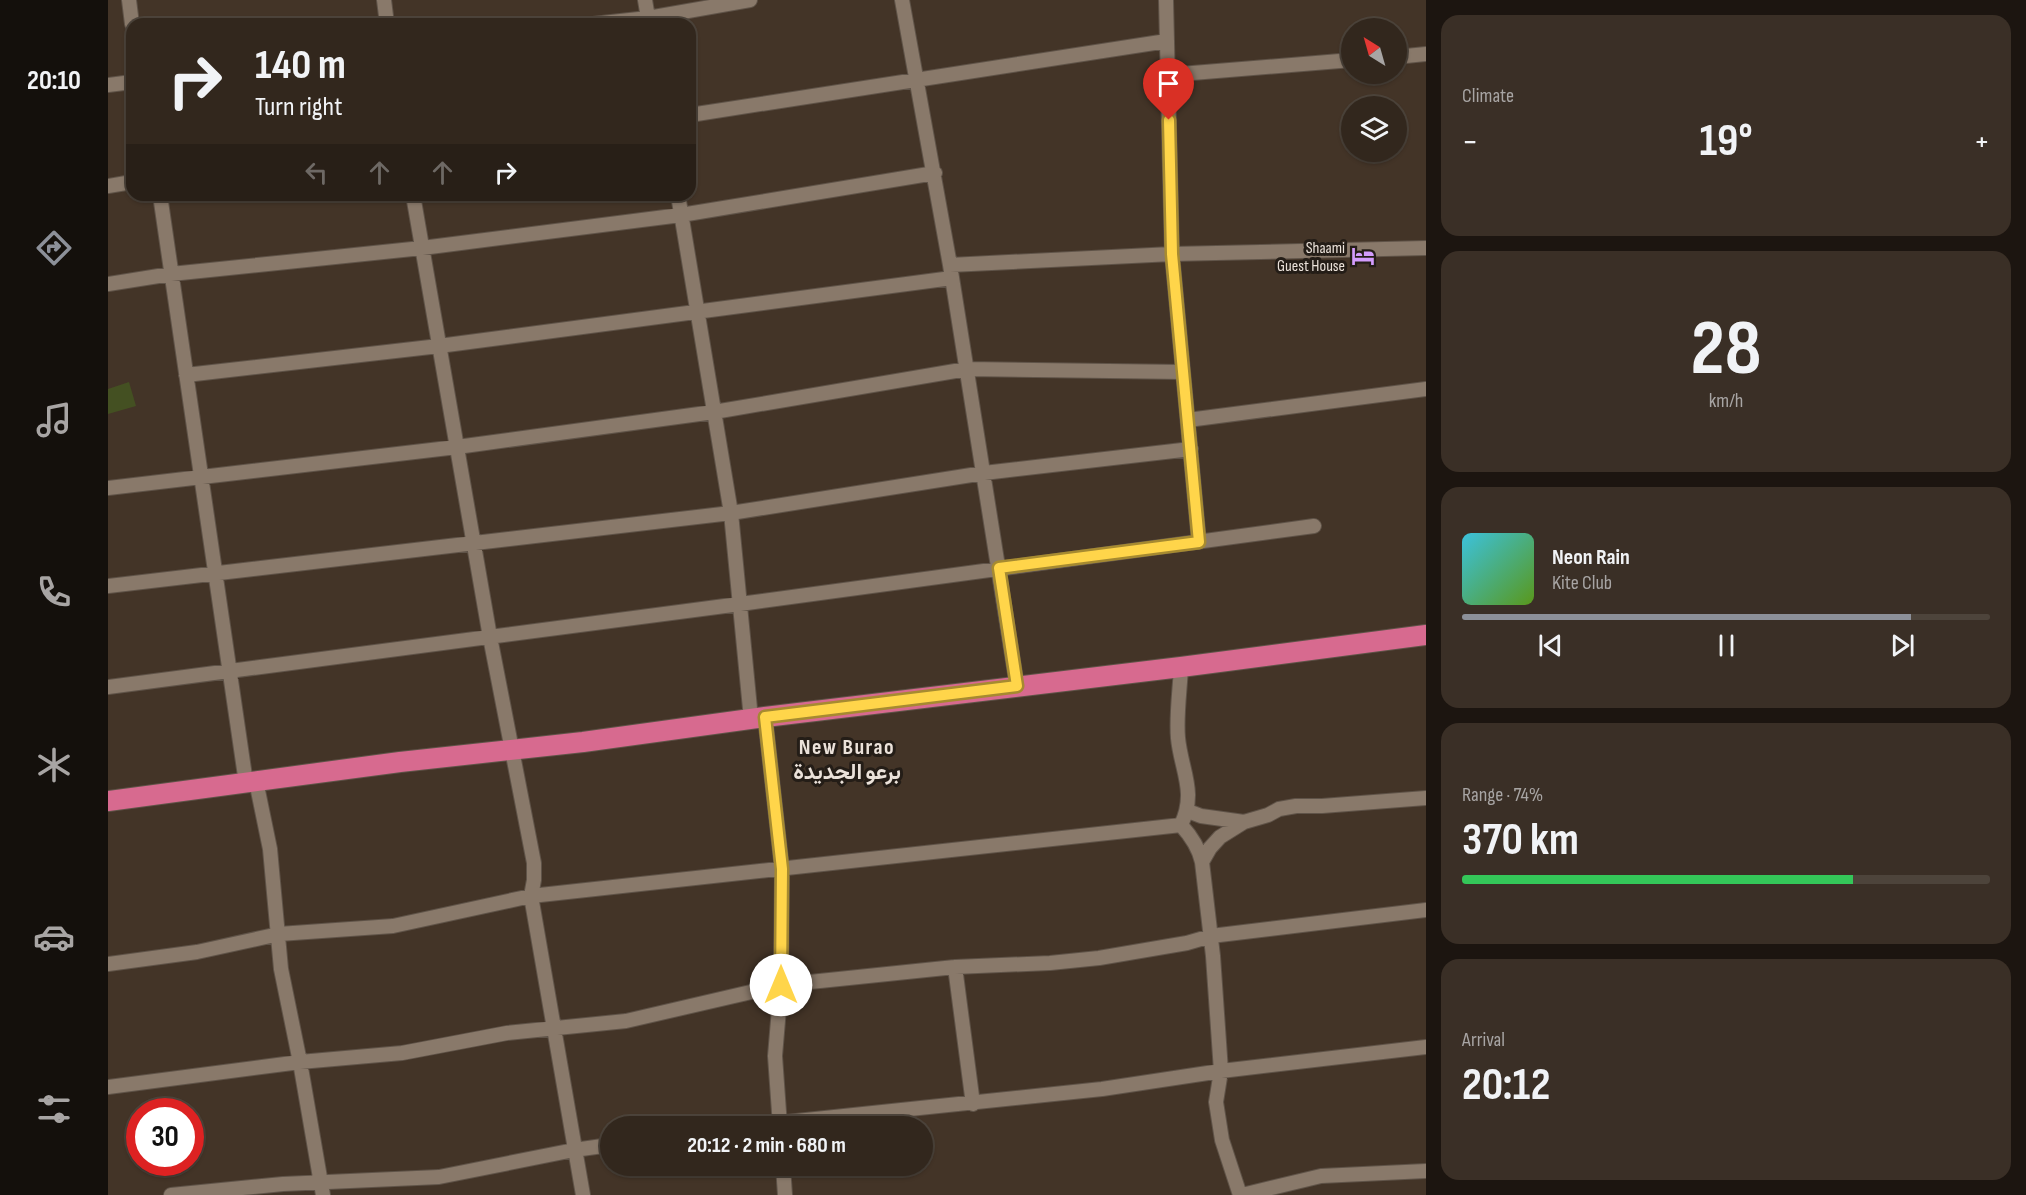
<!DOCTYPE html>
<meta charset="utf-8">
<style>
:root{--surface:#32271d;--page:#3a2f26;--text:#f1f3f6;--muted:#a8a5a4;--line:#4d443b;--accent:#8c9099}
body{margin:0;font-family:"Sofia Sans Condensed",Vazirmatn,sans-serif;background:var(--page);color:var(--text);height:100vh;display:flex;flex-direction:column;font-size:22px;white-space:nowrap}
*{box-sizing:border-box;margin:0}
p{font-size:20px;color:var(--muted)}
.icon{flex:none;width:33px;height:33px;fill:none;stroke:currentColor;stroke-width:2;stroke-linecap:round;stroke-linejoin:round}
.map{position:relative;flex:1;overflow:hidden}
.panel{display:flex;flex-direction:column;gap:15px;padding:15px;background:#1c1510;width:600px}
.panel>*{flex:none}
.guide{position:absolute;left:18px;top:18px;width:570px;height:183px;border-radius:18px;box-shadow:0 2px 4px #0004,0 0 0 2px var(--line);background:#32271d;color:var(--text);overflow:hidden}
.needle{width:39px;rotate:323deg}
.fabs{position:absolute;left:1233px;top:18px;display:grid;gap:12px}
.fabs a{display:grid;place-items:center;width:66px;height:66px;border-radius:50%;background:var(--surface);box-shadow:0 2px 4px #0004,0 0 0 2px var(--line);font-size:30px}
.speed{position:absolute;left:18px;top:1098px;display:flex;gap:12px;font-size:30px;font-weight:700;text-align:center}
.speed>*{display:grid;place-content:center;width:78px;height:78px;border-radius:50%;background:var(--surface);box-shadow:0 2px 4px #0004,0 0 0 2px var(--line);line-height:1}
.speed .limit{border:9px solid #d22;background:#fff;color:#111}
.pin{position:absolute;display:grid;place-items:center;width:51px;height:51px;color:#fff;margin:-62px -26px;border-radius:50% 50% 50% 0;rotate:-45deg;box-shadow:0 0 6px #0007}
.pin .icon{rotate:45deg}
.me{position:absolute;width:66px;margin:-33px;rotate:0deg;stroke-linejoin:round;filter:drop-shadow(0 0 4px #0008)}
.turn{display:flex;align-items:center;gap:21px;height:126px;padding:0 30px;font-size:27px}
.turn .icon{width:78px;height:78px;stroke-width:2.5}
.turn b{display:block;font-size:42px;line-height:51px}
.lanes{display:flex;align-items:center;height:57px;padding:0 30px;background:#0003;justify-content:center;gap:30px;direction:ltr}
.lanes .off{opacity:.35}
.big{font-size:45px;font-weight:700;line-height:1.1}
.panel .card{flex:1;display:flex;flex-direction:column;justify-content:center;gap:9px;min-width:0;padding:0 21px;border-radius:18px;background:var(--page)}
.panel .dial{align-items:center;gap:0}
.dial b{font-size:78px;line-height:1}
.song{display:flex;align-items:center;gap:18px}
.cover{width:72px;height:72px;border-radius:9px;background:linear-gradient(135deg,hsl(190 70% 55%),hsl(90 70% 35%))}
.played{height:6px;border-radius:3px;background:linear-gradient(90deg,var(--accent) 85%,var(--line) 85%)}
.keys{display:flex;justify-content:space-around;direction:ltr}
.heat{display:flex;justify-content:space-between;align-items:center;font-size:33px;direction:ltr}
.charge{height:9px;border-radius:4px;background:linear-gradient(90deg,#34c759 74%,var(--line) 0)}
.trip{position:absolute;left:492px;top:1116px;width:333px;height:60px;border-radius:30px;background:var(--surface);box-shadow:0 2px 4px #0004,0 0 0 2px var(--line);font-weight:700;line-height:60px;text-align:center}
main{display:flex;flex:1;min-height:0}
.tab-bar{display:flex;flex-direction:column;width:108px;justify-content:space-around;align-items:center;background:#14100c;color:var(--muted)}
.tab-bar .icon{width:42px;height:42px}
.tab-bar .active{color:var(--accent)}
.tab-bar b{font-size:27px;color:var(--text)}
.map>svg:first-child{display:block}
.pitch{fill:#445022}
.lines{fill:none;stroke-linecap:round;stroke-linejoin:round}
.minor-casing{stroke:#5f5348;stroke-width:16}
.highway-casing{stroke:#5f5348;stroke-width:22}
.minor{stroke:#89796a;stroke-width:14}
.highway{stroke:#d76a8f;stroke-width:20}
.route-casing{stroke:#a68a30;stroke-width:15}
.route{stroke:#ffd54a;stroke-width:10}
.labels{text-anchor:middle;stroke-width:6;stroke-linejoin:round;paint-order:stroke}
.poi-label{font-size:16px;fill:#ebe2da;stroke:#241d17;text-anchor:end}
.district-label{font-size:22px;font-weight:bold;letter-spacing:1.5px;fill:#ebe2da;stroke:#241d17}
</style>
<main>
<nav class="tab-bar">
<b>20:10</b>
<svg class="icon active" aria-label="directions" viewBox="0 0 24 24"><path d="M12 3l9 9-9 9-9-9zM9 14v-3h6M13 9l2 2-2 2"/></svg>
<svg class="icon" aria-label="music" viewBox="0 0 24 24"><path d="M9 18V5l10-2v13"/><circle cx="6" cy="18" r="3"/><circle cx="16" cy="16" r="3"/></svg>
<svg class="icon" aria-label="phone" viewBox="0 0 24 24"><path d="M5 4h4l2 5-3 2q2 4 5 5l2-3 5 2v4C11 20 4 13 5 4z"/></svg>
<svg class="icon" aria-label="climate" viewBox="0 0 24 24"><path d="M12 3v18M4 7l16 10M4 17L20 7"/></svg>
<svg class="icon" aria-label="car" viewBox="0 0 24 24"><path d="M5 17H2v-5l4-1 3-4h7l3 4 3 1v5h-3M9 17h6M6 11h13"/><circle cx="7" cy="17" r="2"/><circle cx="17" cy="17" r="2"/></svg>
<svg class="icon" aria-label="filters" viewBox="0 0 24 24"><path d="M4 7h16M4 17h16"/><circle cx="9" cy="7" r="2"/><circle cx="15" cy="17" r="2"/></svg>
</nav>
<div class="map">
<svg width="1318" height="1195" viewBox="0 0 1318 1195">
<rect width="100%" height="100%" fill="#433427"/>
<path class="pitch" d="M21,382l7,24 -28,8v-25z"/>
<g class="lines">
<g class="minor-casing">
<path id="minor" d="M21,0l3,24
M276,0l3,24
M537,0l4,24
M794,0l48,265 67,421
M1058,0l6,254 27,288
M485,24l55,-6 102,-18
M1288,57l30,-3
M1060,75l184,-15
M0,85l24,-3
M582,115l477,-74
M0,186l24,-4
M52,195l86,588
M305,195l77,442 44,226v17l-3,16 52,299
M570,195l53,318 20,206
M842,265l222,-11 254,-6
M0,284l63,-10 251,-26 259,-33 254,-42
M78,375l253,-29 513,-68
M1080,420l238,-31
M0,488l349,-41 257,-35 253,-43 216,3
M0,586l623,-73 253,-40 207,-24
M1073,667c-1,22 -5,49 -3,71 3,32 19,54 3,87 10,11 18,23 21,37l11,94 8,115 -5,31 6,38 18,55
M0,687l632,-83 574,-78
M657,717l17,152 -1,116 -6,71 5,70
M1080,811l13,5 43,6
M1094,862l8,-14 10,-11 24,-15 24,-7 11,-6 17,-3h26l104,-8
M0,964l89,-12 82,-18 114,-8 138,-30 650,-71
M847,967l18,137
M0,1087l192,-25 -19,-93 -11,-120 -14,-68
M640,1126l354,-37 119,-18 205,-24
M675,1166l2,29
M63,1195l112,-11 156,-7 135,-27 36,-5
M215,1195l-23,-133 102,-9 105,-20 119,-12 155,-36 174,-18 95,-4 49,-5 88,-15 24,-7 215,-26
M1134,1195l79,-19 105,-5"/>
</g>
<g class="highway-casing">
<path id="highway" d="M0,801l292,-39 183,-20 182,-25 416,-50 245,-32"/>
</g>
<use href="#minor" class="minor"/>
<use href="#highway" class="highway"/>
</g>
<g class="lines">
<g class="route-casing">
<path id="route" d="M673,985l1,-116 -17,-152 252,-31 -18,-118 200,-26 -27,-288 -3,-134"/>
</g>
<use href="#route" class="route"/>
</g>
<defs>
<g id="hotel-bare" transform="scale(1.8)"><path d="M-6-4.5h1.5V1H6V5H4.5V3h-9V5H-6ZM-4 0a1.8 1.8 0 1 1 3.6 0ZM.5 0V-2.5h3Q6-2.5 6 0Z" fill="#d39cfc" stroke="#241d17" stroke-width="2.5" paint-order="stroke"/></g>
</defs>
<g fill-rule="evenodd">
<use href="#hotel-bare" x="1255" y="256"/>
</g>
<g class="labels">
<g class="poi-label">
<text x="1237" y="253">Shaami<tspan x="1237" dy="18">Guest House</tspan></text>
</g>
<g class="district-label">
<text x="739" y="754">New Burao<tspan x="739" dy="25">برعو الجديدة</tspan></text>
</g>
</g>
</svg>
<div class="fabs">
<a><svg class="needle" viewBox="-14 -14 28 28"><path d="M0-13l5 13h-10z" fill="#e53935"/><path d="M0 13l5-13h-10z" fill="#a8a5a4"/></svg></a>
<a><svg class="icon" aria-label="layers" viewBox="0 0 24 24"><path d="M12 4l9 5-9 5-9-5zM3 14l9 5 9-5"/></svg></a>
</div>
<div class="speed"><div class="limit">30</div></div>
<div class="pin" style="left:1061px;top:120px;background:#d93025"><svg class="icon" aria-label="arrive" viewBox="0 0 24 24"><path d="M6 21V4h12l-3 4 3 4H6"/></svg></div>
<svg class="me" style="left:673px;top:985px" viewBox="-20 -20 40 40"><circle r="19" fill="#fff"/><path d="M0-13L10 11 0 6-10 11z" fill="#ffd54a"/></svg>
<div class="trip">20:12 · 2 min · 680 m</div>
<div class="guide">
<div class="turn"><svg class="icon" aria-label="right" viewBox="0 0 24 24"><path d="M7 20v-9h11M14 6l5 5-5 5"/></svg><div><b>140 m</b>Turn right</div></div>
<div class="lanes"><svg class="icon off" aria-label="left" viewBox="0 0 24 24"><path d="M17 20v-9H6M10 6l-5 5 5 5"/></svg><svg class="icon off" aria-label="ahead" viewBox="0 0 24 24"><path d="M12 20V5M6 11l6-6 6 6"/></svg><svg class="icon off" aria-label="ahead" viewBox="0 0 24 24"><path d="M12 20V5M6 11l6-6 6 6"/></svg><svg class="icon" aria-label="right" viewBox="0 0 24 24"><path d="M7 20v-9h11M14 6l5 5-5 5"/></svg></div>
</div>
</div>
<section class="panel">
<div class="card"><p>Climate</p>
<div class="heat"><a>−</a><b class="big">19°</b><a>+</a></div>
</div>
<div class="card dial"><b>28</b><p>km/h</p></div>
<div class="card">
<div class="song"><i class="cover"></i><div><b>Neon Rain</b><p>Kite Club</p></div></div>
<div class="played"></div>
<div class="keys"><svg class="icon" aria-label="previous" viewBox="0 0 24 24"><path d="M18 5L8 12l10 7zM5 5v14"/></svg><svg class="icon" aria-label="pause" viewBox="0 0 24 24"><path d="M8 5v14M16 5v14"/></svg><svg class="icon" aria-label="next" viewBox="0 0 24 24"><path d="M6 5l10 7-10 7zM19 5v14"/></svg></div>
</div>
<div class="card"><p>Range · 74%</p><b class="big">370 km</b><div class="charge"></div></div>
<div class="card"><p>Arrival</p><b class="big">20:12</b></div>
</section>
</main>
